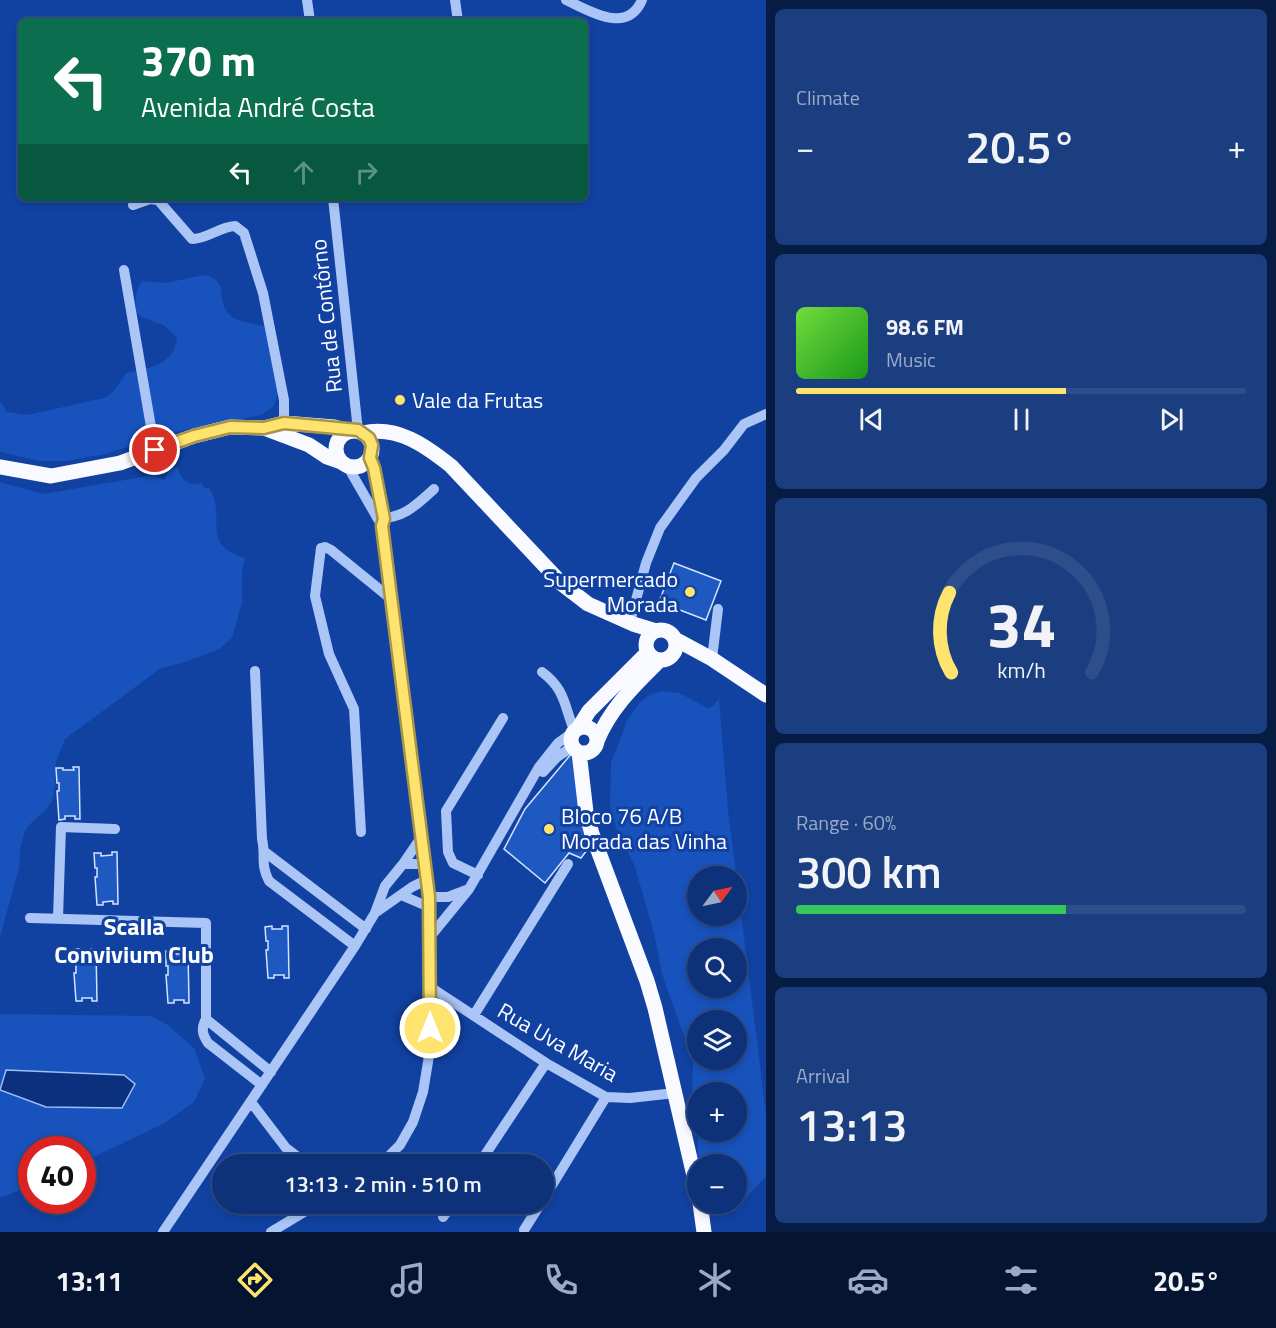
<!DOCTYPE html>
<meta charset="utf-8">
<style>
:root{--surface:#0d327a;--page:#1b3e81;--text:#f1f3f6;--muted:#9aaac7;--line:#2d4d8b;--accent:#ffe36f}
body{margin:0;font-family:"Titillium Web",sans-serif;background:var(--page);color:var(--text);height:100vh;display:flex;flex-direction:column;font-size:22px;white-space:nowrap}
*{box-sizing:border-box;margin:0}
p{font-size:20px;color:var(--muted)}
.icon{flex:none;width:33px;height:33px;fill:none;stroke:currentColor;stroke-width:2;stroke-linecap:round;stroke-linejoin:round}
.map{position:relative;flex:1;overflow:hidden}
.sheet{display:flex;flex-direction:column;gap:9px;padding:9px;background:#071c43;width:510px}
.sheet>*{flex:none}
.banner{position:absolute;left:18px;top:18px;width:570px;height:183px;border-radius:9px;box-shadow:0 3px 9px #0003,0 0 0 2px var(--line);background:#0b6e4f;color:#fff;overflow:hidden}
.needle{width:39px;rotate:57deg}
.controls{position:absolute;left:687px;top:866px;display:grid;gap:12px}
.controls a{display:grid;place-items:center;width:60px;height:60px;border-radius:50%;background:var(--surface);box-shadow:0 3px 9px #0003,0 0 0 2px var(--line);font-size:30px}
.speed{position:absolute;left:18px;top:1136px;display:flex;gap:12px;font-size:30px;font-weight:700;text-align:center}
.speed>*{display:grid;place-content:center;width:78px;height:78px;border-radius:50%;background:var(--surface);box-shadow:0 3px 9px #0003,0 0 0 2px var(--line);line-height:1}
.speed .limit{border:9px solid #d22;background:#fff;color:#111}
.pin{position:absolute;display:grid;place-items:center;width:51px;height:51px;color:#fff;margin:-26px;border:3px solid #fff;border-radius:50%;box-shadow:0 2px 6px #0007}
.me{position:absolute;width:66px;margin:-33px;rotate:0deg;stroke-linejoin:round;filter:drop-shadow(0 0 4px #0008)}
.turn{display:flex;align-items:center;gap:21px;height:126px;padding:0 24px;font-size:27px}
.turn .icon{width:78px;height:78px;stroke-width:2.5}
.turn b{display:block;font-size:42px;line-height:51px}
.lanes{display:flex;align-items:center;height:57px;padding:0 24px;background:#0003;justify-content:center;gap:30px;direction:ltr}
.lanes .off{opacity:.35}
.big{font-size:45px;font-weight:600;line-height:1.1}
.sheet .widget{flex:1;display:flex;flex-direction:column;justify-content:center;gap:9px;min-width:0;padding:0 21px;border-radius:9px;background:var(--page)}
.sheet .dial{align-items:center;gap:0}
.dial svg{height:156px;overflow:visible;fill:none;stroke:var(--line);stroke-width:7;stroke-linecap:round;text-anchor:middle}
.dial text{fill:var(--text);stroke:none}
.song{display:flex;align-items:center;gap:18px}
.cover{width:72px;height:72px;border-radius:9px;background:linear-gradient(135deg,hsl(100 70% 55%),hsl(120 70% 35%))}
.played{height:6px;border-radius:3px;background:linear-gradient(90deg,var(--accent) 60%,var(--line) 60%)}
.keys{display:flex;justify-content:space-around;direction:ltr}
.heat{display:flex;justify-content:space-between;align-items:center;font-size:33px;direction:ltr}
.charge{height:9px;border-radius:4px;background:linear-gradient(90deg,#34c759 60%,var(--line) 0)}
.trip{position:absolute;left:212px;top:1154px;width:342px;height:60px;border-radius:30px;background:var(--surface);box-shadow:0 3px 9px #0003,0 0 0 2px var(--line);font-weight:600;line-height:60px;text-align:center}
.tabs{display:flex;height:96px;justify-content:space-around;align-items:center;background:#051431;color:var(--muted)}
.tabs .icon{width:42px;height:42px}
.tabs .on{color:var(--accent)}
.tabs b{font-size:27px;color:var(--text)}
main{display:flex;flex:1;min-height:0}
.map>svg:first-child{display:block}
.green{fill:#1852bc;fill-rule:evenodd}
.water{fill:#0a307e;stroke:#9cbef9;stroke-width:1.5}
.building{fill:#1e58c1;stroke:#d3e3fe;stroke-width:1.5}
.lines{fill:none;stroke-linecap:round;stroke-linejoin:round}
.minor{stroke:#aac5f6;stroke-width:10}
.major{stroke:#f9faff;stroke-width:15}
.route-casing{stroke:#a69448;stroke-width:15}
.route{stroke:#ffe36f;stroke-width:10}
.poi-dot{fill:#ffe36f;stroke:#1142a2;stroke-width:2}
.labels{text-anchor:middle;stroke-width:6;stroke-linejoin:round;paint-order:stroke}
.street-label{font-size:22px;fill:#fff;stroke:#1142a2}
.poi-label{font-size:22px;fill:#fff;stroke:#1142a2;text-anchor:start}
.neighbourhood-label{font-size:24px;font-weight:bold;fill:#fff;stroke:#1142a2}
</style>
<main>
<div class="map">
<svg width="766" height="1232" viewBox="0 0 766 1232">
<rect width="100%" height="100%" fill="#1142a2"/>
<path class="green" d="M204,275c26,5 12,24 24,38 10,11 23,9 36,13l14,67 -4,13 -13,9 -87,17 -69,22 -38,7h-28l-39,-9v-50l7,10 20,3 77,-17 9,-6 13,-19c23,-5 47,-7 51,-35l-12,-12 -23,-9 -6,-5c-1,-10 -1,-23 6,-31l24,2z
M178,467c3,14 10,19 24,16l3,5h4c19,29 -11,56 36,70l-3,14v30l-10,36 -13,11 -34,13 -24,6 -96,71 -9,22 -1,26 -3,14 -5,8 -15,13 -7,9 -5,18 -1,19 -19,69v-455l43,12 111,-19 10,5 5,-9z
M662,691l17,2 29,15 5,-2 6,-7 9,111 38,303v63l-32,35 -8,-8h10v-39h-38v-33h38v-39h-38l-1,39 -5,-37 1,-33 -31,-87 -7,-37 -20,-70 -19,-39 -6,-22 1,-43 16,-42 13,-19 11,-8zM698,876h38v39h-38zM698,948h38v39h-38zM698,1020h38v39h-38z
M0,1014l151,2 17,9 26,23 11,30 -11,24 -31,22 -80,38 -1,-13h-50l-1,37 -31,12z"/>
<path class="water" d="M6,1070l118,5 11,9 -13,24 -76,-1 -46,-17z"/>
<path class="building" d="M674,563l47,18 -15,39 -47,-18z
M572,753l3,5 12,92 -6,8 -12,-5 -24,30 -41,-34 21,-40z
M73,767h6l1,52h-5v-3h-10v3l-6,1 -2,-29h2v-8h-2l-1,-15h7v2h11z
M112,852h5l1,52h-5v-3l-10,1v3h-6l-2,-28h2v-9h-2l-1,-15h7v3l11,-1z
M272,926v3h10v-3h6l1,52h-5v-3h-10v3h-6l-2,-28h2v-9h-2l-1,-14z
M73,949h7v3h11v-3h5l1,52h-5v-3h-10v3h-6l-2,-28h2v-9h-2z
M166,951h6v3h11v-3h5l1,52h-5v-3h-10v3h-6l-2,-28h2v-9h-2z"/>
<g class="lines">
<path class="minor" d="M307,0l3,21
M455,0l3,21
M566,0c24,11 61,35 76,0
M333,198l25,233
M133,205l17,-6 8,1 34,39c15,0 27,-12 43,-13l9,7 19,60 21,107v23
M124,270l31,180
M370,458l4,9 10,52 -2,7 47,371 1,131 -1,28 -6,36 -10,30 -13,23 -19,19
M348,467l34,59
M378,519c27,-2 36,-12 56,-30
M630,622l16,-59 14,-35 36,-50 28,-28 20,-26 22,-10
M712,659l6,-50
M255,671l7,168c4,17 -2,25 7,42l86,65
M542,672c23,17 22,33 32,58
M543,772l14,-15 15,-10
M361,832l-7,-123 -25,-55 -14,-58 6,-48 4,-1 6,3 59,48
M265,852l101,77
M403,864l19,-28
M478,875l-25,-12 -5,-11 -2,-41 57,-93
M401,895l28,12
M429,897h19l21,-8
M375,913l37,-26 16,-8
M30,918l176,5v96c-5,9 -4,15 2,24l54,42
M58,918l3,-91 54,2
M429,938l40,-49 70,-122 19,-24 14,-10
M430,987l116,76 60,34 24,1 45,-5
M474,1015l94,-151
M206,1019l65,53
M251,1102l35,46 21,16
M479,1164l67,-101
M543,1200l63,-103
M443,1217l10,-14
M524,1230l17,-27
M163,1232l192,-286 20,-33 10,-27 18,-22h23
M271,1232l48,-29"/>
<path class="major" d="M264,428l45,17 18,12 14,5
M336 449a18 18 0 1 1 36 0a18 18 0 1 1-36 0Z
M363,433c34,-8 63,13 88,33l111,118 26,20 45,20 23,7
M0,467l51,9 69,-13 74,-27 36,-9 34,1 20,-5 50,4 14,4
M646 645a15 15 0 1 1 30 0a15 15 0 1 1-30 0Z
M675,639l37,20 54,36
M571 740a13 13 0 1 1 26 0a13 13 0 1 1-26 0Z
M579,727l10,-16 59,-59
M597,741c14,-34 38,-56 63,-81
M579,752l7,60 6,22 55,147 8,27 43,185
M700,1203l4,29"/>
</g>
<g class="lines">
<g class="route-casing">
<path id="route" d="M155,450l39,-14 36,-9 34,1 20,-5 74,7 11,8 3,7 -2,13 4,10 10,51 -2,7 47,371 1,131"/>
</g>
<use href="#route" class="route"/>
</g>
<g class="poi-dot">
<circle cx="400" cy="400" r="6"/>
<circle cx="690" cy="592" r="6"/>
<circle cx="549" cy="829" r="6"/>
</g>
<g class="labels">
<g class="street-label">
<text transform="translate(326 316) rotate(-96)" y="8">Rua de Contôrno</text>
<text transform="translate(558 1042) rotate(30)" y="8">Rua Uva Maria</text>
</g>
<g class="poi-label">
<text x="412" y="408">Vale da Frutas</text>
<text x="678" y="587" text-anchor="end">Supermercado<tspan x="678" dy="25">Morada</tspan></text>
<text x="561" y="824">Bloco 76 A/B<tspan x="561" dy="25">Morada das Vinha</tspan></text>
</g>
<g class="neighbourhood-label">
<text x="134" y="935">Scalla<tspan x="134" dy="28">Convivium Club</tspan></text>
</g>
</g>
</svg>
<div class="controls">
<a><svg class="needle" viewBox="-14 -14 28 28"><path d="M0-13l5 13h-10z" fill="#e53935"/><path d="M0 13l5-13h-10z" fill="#9aaac7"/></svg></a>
<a><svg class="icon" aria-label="search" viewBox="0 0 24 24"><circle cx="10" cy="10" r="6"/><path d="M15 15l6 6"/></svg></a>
<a><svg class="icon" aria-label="layers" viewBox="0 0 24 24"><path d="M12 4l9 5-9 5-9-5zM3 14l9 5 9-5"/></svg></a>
<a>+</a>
<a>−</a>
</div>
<div class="speed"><div class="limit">40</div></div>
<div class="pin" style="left:155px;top:450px;background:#d93025"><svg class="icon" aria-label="arrive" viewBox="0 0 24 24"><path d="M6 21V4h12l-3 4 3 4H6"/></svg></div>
<svg class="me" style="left:430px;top:1028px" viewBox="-20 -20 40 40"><circle r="17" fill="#ffe36f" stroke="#fff" stroke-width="3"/><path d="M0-11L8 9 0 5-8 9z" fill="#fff"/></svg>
<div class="trip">13:13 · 2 min · 510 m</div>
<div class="banner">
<div class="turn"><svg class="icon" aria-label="left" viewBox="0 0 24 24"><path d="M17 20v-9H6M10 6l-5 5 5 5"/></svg><div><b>370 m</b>Avenida André Costa</div></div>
<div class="lanes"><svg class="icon" aria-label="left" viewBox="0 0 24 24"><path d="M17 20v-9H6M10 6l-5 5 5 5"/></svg><svg class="icon off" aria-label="ahead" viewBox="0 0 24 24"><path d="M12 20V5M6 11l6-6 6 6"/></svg><svg class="icon off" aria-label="right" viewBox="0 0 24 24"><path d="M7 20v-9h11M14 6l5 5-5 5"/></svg></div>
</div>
</div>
<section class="sheet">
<div class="widget"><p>Climate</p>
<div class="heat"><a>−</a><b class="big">20.5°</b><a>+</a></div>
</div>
<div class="widget">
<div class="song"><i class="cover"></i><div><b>98.6 FM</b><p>Music</p></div></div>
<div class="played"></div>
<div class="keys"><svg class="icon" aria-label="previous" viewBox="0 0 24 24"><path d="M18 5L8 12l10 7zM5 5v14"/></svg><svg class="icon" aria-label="pause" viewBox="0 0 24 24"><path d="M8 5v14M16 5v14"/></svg><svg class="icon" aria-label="next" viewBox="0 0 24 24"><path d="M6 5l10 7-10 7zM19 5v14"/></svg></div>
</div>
<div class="widget dial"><svg viewBox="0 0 100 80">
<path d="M14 69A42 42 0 1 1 86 69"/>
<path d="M14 69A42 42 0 0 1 13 28" stroke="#ffe36f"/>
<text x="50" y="56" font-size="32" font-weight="700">34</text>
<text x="50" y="72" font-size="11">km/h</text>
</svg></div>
<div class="widget"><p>Range · 60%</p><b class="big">300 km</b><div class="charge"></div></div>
<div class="widget"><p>Arrival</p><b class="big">13:13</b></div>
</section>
</main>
<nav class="tabs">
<b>13:11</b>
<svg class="icon on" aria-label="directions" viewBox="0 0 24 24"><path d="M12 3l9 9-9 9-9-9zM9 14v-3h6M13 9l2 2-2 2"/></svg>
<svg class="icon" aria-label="music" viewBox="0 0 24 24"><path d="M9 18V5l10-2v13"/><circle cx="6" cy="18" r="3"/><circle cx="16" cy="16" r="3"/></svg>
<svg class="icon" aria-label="phone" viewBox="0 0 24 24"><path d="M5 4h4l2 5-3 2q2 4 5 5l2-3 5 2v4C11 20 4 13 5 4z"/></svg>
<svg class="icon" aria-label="climate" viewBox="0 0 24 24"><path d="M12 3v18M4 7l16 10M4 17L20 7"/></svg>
<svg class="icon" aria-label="car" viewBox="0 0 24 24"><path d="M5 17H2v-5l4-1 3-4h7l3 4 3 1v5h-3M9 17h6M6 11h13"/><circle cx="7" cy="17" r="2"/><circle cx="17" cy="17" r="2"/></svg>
<svg class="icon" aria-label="filters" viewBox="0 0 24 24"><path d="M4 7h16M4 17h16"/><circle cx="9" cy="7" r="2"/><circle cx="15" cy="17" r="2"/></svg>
<b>20.5°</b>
</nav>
